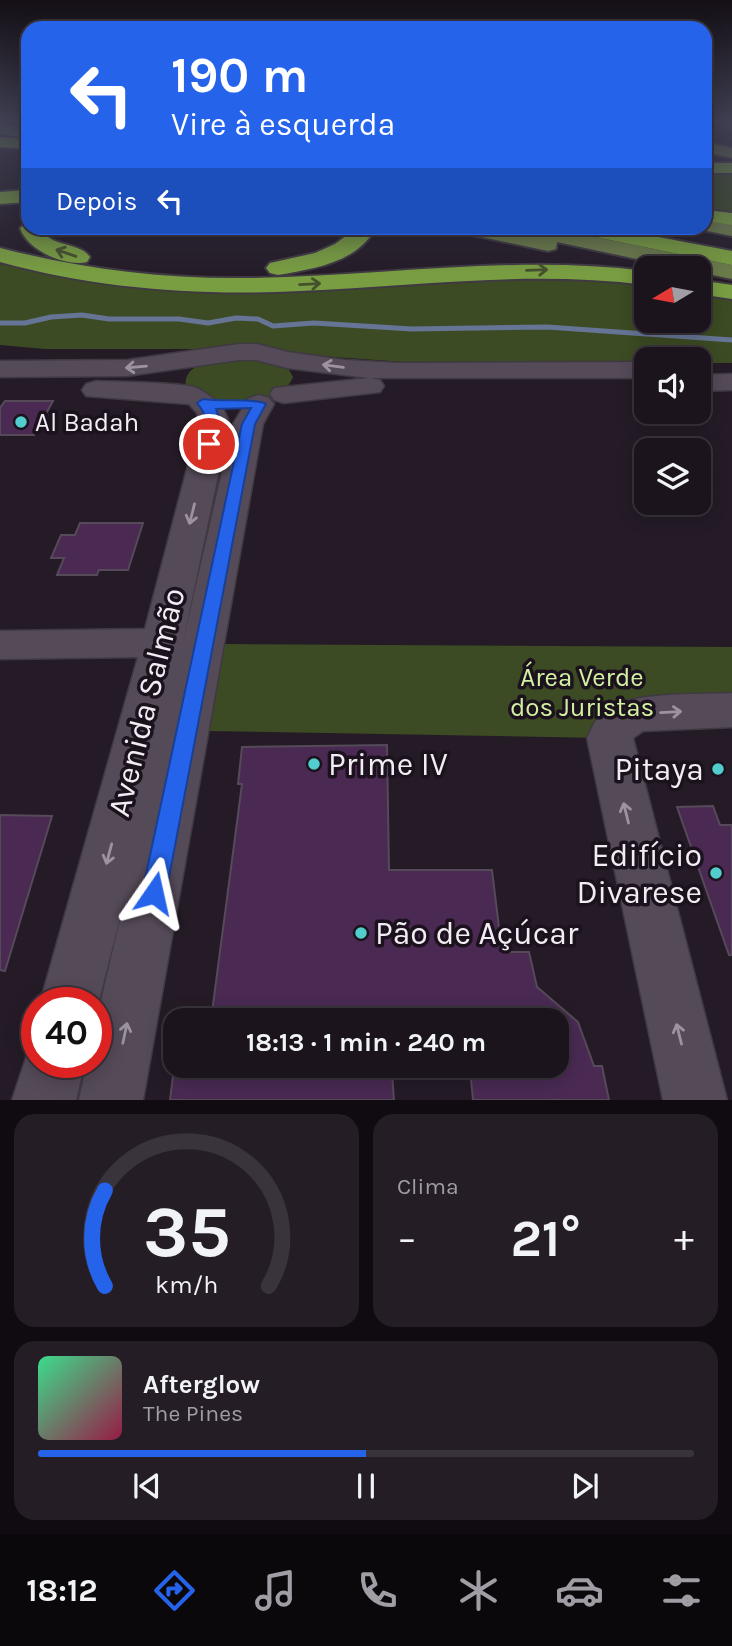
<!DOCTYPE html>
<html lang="pt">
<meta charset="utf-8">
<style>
:root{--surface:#1b141d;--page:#241d26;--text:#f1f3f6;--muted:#a09ea4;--line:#39333b;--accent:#2563eb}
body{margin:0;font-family:Karla,sans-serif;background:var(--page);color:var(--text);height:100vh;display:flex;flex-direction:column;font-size:26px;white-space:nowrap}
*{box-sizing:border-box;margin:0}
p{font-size:23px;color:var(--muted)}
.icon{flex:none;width:38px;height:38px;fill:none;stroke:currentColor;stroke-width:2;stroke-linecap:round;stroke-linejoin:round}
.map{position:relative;height:1100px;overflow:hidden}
.details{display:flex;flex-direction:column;gap:14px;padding:14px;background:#0f0b10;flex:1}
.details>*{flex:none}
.guide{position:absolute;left:21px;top:21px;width:691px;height:214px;border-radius:21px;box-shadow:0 4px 18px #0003,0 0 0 2px var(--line);background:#2563eb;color:#fff;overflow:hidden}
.needle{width:46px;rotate:260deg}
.buttons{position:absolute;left:634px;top:256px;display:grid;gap:14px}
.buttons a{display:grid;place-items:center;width:77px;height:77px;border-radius:14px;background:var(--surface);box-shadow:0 4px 18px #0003,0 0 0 2px var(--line);font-size:35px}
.speed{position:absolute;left:21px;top:987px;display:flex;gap:14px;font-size:35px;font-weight:700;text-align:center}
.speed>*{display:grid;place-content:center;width:91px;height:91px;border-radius:50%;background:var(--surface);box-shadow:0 4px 18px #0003,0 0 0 2px var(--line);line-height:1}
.speed .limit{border:10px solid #d22;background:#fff;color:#111}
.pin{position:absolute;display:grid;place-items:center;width:60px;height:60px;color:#fff;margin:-30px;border:4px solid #fff;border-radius:50%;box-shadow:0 2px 7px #0007}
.me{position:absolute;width:77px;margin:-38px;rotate:11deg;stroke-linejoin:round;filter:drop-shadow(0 0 5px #0008)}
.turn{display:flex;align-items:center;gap:24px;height:147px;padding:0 35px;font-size:32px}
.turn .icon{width:91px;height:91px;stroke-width:2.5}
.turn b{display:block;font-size:49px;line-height:60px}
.then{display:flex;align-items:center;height:66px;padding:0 35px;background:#0003;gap:14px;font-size:26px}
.big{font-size:52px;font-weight:700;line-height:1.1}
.details .widget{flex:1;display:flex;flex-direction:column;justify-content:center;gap:10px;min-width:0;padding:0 24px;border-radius:21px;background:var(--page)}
.details .dial{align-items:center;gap:0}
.dial svg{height:182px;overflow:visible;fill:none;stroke:var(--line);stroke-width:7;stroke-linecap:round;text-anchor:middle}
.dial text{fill:var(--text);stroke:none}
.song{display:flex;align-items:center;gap:21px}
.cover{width:84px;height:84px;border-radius:10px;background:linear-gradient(135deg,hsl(150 70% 55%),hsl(340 70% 35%))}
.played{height:7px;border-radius:4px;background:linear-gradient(90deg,var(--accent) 50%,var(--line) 50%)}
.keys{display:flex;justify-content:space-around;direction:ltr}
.heat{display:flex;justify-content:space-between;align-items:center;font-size:38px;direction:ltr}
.details .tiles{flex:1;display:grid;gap:14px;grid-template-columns:1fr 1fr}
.widget:last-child{grid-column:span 2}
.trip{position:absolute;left:163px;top:1008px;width:406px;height:70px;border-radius:21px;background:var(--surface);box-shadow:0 4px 18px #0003,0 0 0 2px var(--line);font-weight:700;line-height:70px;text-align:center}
.tabs{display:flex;height:112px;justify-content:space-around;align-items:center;background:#0b080c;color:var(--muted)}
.tabs .icon{width:49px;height:49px}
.tabs .active{color:var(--accent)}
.tabs b{font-size:32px;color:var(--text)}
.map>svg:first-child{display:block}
.green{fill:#3c4b23}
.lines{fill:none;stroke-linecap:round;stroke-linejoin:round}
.stream{stroke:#667495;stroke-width:5}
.building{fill:#4a2a53;stroke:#554a58;stroke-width:2}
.minor-casing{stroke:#3f3942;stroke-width:3}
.major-casing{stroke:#3f3942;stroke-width:4}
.highway-casing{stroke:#3f3942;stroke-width:4}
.minor{fill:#554a58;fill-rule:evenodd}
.major{fill:#6b7c4a;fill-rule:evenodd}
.highway{fill:#799e41;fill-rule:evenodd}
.oneway{stroke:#45512d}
.oneway2{stroke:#9c939e}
.route{fill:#2563eb;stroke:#184099;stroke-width:2}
.poi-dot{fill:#52cdcd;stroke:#1b121d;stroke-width:2.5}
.labels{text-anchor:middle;stroke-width:7;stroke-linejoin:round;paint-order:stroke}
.poi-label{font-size:26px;fill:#f2ecf4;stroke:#1b121d;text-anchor:start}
.park-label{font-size:26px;fill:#d1f1a1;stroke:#1b121d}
.near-street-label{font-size:32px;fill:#f2ecf4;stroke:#1b121d}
.near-poi-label{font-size:32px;fill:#f2ecf4;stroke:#1b121d;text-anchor:start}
</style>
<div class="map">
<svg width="732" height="1100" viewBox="0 0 732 1100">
<rect width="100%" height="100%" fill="#241b27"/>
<path class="green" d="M705,171h27v45l-27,-4z
M0,264l57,12 98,12 393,-14 98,11v35h52v-28l34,7v64h-34v-4h-52v4l-242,-1 -84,-6 -45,-7h-230l-45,-4z
M222,356l62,5 9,16c-11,28 -63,34 -88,23 -7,-3 -13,-8 -19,-12 -4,-21 20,-26 36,-32z
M224,644l508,3v63l-126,28 -398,-7z"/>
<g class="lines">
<path class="stream" d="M0,323h25l26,-6 31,-2 27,4h70l29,4 28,-5 22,1 15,7 41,-3 98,6 135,-2 185,13"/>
</g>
<path class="building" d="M5,401h48l-19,34h-34v-27z
M80,523h63l-15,47h-29l-2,5h-40l7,-17h-13l10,-23h14z
M387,745l2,125h103l10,82h27l8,35 41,35 16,44h8l7,34h-136l-3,-31 86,-2v-47h-345l31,-236h-4l4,-37z
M713,806l7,19h12v130h-3l-52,-148z
M0,815l52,1 -47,155 -5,-1z
M392,1072l2,28h-224l3,-24z"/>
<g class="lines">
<g class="minor-casing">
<path id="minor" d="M717,121h15v8z
M239,344h18l31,8 57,8 53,3 248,-1v16h-275l9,2 4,6 -4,6 -96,11 -10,-3 -4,-6 4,-6 95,-10 -82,-10 -31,-8h-17l-112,16 -127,1v-16l127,-1z
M732,374v16l-34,1v-16z
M96,381c17,1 93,1 103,8 14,9 25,15 30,34l-46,219 50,-218 16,-26 10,-3 10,3 5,6 -11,20 -120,676h-64l8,-38h9v-40l30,-128 -30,118v-9h-56l98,-346 -138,2v-28l145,-2 54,-206 -2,-10 -8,-9 -103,-8 -4,-6 4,-6z
M732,693v34l-89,4 -10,7 94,362h-64l-76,-362c4,-8 8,-18 14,-24 25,-24 98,-19 131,-21z
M37,1038v24h48l-9,38h-64l20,-60z"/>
</g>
<g class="major-casing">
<path id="major" d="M0,123l28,6v10l-28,-6z
M705,142l27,6v10l-27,-6z
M705,219l27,5v12l-34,-7 -2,-1h9z
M460,228h40l14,2 -1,-2h38l181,37v14l-34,-7v-4h-19l-122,-26 -1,7 -8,2 -85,-18z"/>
</g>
<g class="highway-casing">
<path id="highway" d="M0,137l28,2v10l-28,-2z
M705,163h27v10h-27z
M28,190v12l-28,2v-12z
M715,211l17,2v12l-24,-4 -3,-5z
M28,222v6h13c8,20 38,13 49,29l-3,5c-22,5 -60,-12 -67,-34z
M349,228h20l3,6c-21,30 -61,35 -94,41l-8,-2 -4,-5 4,-5 45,-10 20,-9 15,-11z
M570,228h41l121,23v14l-151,-31 -8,-1z
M0,248c84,21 161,31 247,30 133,-1 266,-24 399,-7v14c-115,-15 -230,1 -346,6 -102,5 -201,-2 -300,-29z
M698,280l34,5v14l-34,-5z"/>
</g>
<use href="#minor" class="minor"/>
<use href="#major" class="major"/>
<use href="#highway" class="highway"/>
</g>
<defs><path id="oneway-shaft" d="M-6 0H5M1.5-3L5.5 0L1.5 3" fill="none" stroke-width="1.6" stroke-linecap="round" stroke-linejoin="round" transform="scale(1.75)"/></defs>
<g class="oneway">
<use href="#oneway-shaft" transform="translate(66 253) rotate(-161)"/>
<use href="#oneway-shaft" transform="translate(537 270) rotate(-2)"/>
<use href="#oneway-shaft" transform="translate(310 284) rotate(-3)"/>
</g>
<g class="oneway2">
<use href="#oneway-shaft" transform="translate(333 366) rotate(-172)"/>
<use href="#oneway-shaft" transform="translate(136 367) rotate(175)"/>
<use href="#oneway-shaft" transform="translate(192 514) rotate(104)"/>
<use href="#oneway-shaft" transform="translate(671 712) rotate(-3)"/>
<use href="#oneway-shaft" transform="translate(626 813) rotate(-104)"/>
<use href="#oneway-shaft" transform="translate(109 854) rotate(105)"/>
<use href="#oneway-shaft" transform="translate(125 1033) rotate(-78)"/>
<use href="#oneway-shaft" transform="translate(679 1034) rotate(-104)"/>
</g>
<linearGradient id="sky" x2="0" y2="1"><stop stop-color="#140f15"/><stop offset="0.44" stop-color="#3f3f52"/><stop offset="1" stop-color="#3f3f52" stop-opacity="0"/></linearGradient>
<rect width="732" height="275" fill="url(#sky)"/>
<path class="route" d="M203,399c15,3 55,-1 63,5l-11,20 -89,469 -4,7 -8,3 -8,-3 -4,-7 100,-469 9,-16 -35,1 5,14 -5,21 -7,4 -6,-4c4,-18 6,-27 -6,-41z"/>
<g class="poi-dot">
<circle cx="21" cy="422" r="7"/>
<circle cx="314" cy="764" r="7"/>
<circle cx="718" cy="769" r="7"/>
<circle cx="716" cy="873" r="7"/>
<circle cx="361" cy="933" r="7"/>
</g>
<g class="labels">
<g class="poi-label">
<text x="35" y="431">Al Badah</text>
</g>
<g class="park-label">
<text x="582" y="686">Área Verde<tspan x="582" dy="30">dos Juristas</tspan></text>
</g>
<g class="near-street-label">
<text transform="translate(146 702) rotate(-76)" y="11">Avenida Salmão</text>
</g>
<g class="near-poi-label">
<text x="328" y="775">Prime IV</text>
<text x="704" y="780" text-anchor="end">Pitaya</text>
<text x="702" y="866" text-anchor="end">Edifício<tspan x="702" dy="37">Divarese</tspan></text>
<text x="375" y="944">Pão de Açúcar</text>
</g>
</g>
</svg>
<div class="buttons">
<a><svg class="needle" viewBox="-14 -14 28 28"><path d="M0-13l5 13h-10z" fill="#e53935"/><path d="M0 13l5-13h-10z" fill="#a09ea4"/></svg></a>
<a><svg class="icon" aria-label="sound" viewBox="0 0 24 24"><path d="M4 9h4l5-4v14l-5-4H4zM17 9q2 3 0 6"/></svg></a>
<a><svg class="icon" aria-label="layers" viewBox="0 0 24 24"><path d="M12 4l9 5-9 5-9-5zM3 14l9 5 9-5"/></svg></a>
</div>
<div class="speed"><div class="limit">40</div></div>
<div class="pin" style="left:209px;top:444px;background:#d93025"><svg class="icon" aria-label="arrive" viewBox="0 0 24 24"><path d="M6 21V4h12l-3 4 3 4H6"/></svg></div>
<svg class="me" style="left:154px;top:893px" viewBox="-20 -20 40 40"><path d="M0-17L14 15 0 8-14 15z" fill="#2563eb" stroke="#fff" stroke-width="4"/></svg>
<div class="trip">18:13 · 1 min · 240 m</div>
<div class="guide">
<div class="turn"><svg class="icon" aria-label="left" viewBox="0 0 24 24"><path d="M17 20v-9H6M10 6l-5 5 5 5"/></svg><div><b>190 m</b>Vire à esquerda</div></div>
<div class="then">Depois<svg class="icon" aria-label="left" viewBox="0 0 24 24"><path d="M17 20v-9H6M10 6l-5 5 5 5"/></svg></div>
</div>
</div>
<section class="details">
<div class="tiles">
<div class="widget dial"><svg viewBox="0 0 100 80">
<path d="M14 69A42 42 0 1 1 86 69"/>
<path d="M14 69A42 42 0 0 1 14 27" stroke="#2563eb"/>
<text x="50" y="56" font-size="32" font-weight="700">35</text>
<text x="50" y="72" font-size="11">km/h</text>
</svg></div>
<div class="widget"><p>Clima</p>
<div class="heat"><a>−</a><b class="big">21°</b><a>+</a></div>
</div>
<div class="widget">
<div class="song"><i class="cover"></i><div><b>Afterglow</b><p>The Pines</p></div></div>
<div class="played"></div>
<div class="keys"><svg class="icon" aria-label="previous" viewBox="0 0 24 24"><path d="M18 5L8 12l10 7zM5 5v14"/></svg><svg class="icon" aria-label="pause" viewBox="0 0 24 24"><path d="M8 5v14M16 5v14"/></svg><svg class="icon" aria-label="next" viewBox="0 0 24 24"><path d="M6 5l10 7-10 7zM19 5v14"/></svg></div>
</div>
</div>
</section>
<nav class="tabs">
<b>18:12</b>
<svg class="icon active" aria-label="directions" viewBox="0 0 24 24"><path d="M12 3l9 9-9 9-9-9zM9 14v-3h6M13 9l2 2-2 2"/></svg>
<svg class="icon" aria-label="music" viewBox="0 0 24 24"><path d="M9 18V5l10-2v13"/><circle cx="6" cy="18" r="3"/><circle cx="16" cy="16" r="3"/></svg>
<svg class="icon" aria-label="phone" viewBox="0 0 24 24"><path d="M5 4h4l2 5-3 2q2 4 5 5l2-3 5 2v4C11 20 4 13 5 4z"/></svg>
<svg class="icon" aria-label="climate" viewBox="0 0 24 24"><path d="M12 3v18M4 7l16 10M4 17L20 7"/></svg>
<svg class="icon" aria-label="car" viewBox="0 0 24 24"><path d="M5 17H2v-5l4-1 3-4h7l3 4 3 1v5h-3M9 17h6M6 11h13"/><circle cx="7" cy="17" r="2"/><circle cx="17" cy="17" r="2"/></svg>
<svg class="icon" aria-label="filters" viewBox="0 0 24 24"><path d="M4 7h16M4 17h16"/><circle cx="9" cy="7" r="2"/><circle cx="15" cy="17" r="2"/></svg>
</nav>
